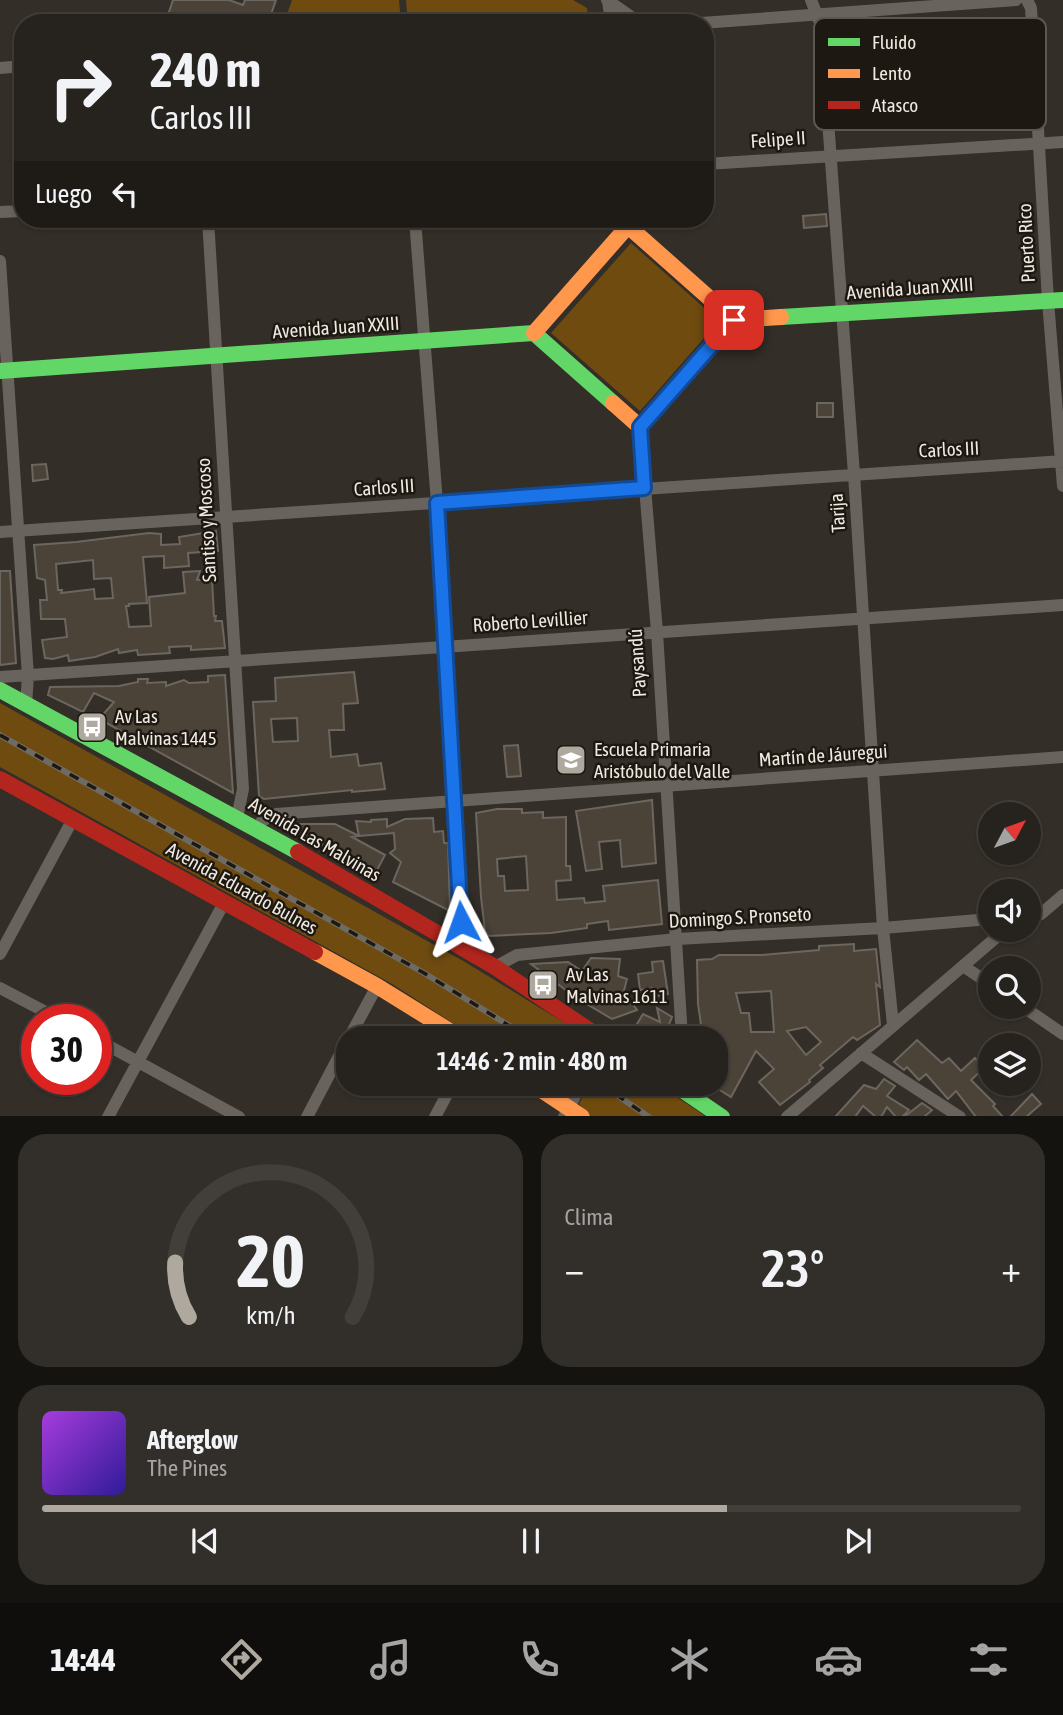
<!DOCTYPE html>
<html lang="es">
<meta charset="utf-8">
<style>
:root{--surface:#26221d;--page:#322f2a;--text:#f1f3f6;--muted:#a4a4a4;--line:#423f3b;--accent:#aea89f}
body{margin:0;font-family:"Asap Condensed",sans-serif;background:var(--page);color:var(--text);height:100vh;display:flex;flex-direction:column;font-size:26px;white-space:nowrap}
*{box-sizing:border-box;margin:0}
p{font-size:23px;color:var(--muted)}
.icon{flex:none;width:38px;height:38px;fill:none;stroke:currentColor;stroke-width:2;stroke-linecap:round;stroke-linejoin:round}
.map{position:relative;height:1116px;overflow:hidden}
.drawer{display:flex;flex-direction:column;gap:18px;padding:18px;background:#151310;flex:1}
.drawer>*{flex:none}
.hud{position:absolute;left:14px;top:14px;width:700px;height:214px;border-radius:28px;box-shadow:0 2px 5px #0004,0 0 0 2px var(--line);background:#26221d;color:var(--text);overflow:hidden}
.needle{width:46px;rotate:49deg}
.fabs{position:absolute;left:978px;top:802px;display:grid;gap:14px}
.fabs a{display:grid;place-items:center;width:63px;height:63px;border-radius:50%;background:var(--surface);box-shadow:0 2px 5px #0004,0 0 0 2px var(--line);font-size:35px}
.speed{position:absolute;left:21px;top:1004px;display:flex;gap:14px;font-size:35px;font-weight:700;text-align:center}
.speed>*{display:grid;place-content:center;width:91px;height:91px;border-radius:50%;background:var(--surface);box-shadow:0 2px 5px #0004,0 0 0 2px var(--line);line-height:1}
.speed .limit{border:10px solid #d22;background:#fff;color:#111}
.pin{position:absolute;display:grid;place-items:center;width:60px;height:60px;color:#fff;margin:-30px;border-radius:14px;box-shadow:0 4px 10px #0006}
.me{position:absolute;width:77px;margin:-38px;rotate:356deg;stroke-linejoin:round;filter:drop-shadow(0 0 5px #0008)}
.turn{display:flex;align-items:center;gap:24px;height:147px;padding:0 21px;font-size:32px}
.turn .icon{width:91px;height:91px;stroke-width:2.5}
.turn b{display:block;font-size:49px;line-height:60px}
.then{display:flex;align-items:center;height:66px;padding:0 21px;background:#0003;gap:14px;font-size:26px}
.big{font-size:52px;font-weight:600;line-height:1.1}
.drawer .tile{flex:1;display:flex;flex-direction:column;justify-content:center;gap:10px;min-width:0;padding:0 24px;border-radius:28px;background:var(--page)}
.drawer .dial{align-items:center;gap:0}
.dial svg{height:182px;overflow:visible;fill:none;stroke:var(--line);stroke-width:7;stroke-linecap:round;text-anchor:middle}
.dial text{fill:var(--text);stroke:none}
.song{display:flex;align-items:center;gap:21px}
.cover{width:84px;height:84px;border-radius:10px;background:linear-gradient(135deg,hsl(280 70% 55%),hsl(250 70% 35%))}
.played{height:7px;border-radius:4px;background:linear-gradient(90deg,var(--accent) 70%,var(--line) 70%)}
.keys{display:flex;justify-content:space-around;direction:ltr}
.heat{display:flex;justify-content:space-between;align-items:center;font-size:38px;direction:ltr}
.drawer .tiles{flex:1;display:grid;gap:18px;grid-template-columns:1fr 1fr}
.tile:last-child{grid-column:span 2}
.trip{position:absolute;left:336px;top:1026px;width:392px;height:70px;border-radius:28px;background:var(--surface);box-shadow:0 2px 5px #0004,0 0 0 2px var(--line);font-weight:600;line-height:70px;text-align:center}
.tabs{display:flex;height:112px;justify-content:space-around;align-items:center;background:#0f0e0c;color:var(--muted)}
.tabs .icon{width:49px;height:49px}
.tabs .selected{color:var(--accent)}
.tabs b{font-size:32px;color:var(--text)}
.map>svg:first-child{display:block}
.green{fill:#6f4b10}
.building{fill:#4b4338;stroke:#6b665f;stroke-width:2;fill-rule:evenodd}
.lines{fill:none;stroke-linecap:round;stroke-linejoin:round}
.street{stroke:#68645d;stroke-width:12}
.fast{stroke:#63d668;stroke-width:16}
.slow{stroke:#ff974d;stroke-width:16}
.jam{stroke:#b3261e;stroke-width:16}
.rail-casing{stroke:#6e6a64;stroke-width:6}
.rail{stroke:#1d1812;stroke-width:3.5;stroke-dasharray:10;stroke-linecap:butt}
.route-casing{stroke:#114b97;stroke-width:18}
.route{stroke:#1a73e8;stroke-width:12}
.labels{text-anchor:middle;stroke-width:5;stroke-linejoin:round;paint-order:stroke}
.street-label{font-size:19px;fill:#f0e9e0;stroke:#1d1812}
.poi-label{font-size:19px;fill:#f0e9e0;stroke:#1d1812;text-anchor:start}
.key{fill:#1d1812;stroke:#5c5750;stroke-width:2}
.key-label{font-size:19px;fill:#f0e9e0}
</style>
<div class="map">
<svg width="1063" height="1117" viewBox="0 0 1063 1117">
<rect width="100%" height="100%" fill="#332e27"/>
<path class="green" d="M292,0h107l2,23h-117z
M406,0h167l14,8 1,12 -42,3h-138z
M631,243l88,78 -79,90 -89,-78z
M0,703l465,259 124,76h-113l-84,-54 -392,-217z
M590,1083h66l49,33h-114l-12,-12z"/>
<path class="building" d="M173,0h56l14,5 2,-5h31l-8,23h-31l-19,-7 -2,7h-34l-15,-5z
M826,214l1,12 -23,2 -1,-12z
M817,403h16v14h-16z
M46,464l2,15 -15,2 -1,-16z
M216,531l2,20 -30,2 1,13 -25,2v-12l-21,1 4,46 -18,1v2h-3l3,21 22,-1 -2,-29 36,-4 -2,-21 17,-1 -3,9 15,-1 2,37h2l-1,5h7l3,27 -34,2v-4l-22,1 1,6 -32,2 -1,-5 -18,3 -1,-4 -23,8 -26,4 -1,-6 -15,4 -8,-1 -3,-18 25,-3 -2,-18h-24l-1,-19h7l-2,-20 -8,-2 -3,-33 42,-3 73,-9 12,1v11l19,-1 -1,-7zM93,560l1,19 17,-1 2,20 -18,1 -1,-10 -33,4 1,-3h-4l-2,-26z
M0,571h10l6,92 -16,2z
M354,672l4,31 -15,1 1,26h-15l2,27 26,-3 2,12 22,-3 4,26 -33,3v-2l-88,9 -5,-3 -6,-94 23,-1 -1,-23zM297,718l1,23 -25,1 -2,-23z
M225,675l8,118 -134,-74 15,-17 -20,-9 -11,19 -35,-17 2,-8 69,-1 19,-4v-3h10l-1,4 19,-1v4l18,-6 5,3 19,-1v-6z
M518,745l3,31 -14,1 -3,-31z
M652,800l4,63 -34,4 -2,-27 -21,2 3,27 -16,2 -10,-60z
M497,809h25v4l21,-1v6l23,-1v49h4l1,14 -15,1 1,19 27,-2 1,5 20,-2 -2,-15 55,-6 4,44 -53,6 -1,-9 -21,3v4l-36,5 -62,3 -4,-5 -4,-34 -5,-84zM526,856l2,34 -23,1 -1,-15h-6l-1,-17z
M433,818l1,14 9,-1 1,12h4l2,68 -57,-29 8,-20 -11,-9 5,-4 -1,-16 -35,3 -3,-15 15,1v-2l16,-1v8l18,-8z
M300,824h35l24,12 -7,1 33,18 -9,17 -83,-42z
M854,944v7l22,-2 4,38 -4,-3 4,41 -23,15 -4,-3 -33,28 3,3 -14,12 1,2 -30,23 -21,-23 15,-13 -18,-18 -25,46 -13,-8 2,-4 -4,-3v-44h-13l-5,-34 -1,-44 15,-1 7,-4h42l58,-5v-4zM771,991l3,41h-23l-2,-19h-8l-5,-20zM806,1027l15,15 -15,13 -19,-24z
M591,958l29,1 -2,17 9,3 -6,23 11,1 5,7 -25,9 -37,-22 -44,-33 37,-2 14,9z
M663,961l5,33 -12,2 -2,-8 -14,2 -2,-16 15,-2 -1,-10z
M657,1008l15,9 -4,10 5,3 -3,8h-22l-14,-9 9,-15 17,8z
M917,1040l25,23 7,-5 12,13 14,-13 9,10 -13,12 24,24 -2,2 10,11h-27l-20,-26 -8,8 -22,-25 -7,6 -12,-13 -3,3 -10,-8z
M884,1079l11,7 -8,10 22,14 -7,7h-6l-9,-10 -6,10h-5l-13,-11 -8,11h-20l29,-32 12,4z
M1032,1094l9,10 -15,13h-16z
M922,1103l10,7 -8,7h-20z"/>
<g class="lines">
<path class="street" d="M607,0l33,23
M608,0l3,23
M811,0l10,25 33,449 29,454 10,97
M1027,0l4,8 17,293 15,185
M701,23l315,-23
M0,68l23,-2
M705,164l358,-22
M0,212l23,-1
M208,219l35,570 -6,29
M415,219l22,284 24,419 -4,23
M0,261l28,415 -2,29
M640,427l17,205 25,406
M0,532l1063,-71
M0,677l1063,-72
M257,829l5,-8 14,-7 787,-57
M1029,916l12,-2 22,-19
M0,954l73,-135
M963,966l27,18
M495,967l22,-12 160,-16 206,-11 107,-9
M0,988l61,32
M1022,1006l41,28
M349,1038l28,-52
M96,1039l143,78
M861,1053l99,64
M108,1117l117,-216
M307,1117l41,-78
M435,1117l18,-34
M564,1117l18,-34
M787,1117l219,-188"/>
<path class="fast" d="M781,317l282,-17
M0,371l534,-38 79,70
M0,690l298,162
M672,1083l50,34"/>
<path class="slow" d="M534,333l94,-107 106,94 47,-3
M613,403l27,24 94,-107
M315,952l62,34 84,52
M531,1083l51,34"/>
<path class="jam" d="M0,779l315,173
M298,852l197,115 106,71"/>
<g class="rail-casing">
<path id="rail" d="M0,735l424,238 105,65
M599,1083l50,34"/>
</g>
<use href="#rail" class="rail"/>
</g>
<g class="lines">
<g class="route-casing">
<path id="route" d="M461,922l-24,-419 207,-15 -4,-61 94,-107"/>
</g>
<use href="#route" class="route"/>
</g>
<defs>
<g id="bus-square" transform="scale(1.575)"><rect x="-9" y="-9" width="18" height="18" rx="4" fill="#aea89f" stroke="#1d1812"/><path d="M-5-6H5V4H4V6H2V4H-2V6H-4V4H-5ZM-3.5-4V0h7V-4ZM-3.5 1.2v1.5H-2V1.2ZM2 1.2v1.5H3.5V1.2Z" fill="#fff"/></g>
<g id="school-square" transform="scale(1.575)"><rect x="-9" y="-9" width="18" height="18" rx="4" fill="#aea89f" stroke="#1d1812"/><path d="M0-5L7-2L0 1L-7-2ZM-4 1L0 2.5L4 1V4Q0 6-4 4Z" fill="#fff"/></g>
</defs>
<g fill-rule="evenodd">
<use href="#bus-square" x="92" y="727"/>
<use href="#school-square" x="571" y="760"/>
<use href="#bus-square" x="543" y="985"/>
</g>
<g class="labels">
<g class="street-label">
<text transform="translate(778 139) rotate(-4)" y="7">Felipe II</text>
<text transform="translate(1026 243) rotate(-93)" y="7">Puerto Rico</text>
<text transform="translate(910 288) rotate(-4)" y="7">Avenida Juan XXIII</text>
<text transform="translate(336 327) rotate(-4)" y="7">Avenida Juan XXIII</text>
<text transform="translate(949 449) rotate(-3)" y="7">Carlos III</text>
<text transform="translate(384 487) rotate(-4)" y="7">Carlos III</text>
<text transform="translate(837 513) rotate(-94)" y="7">Tarija</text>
<text transform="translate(206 520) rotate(-93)" y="7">Santiso y Moscoso</text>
<text transform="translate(530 621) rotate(-4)" y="7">Roberto Levillier</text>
<text transform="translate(637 663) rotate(-94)" y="7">Paysandú</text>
<text transform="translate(823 755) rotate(-4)" y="7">Martín de Jáuregui</text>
<text transform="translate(315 839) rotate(30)" y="7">Avenida Las Malvinas</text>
<text transform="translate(242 888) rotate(29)" y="7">Avenida Eduardo Bulnes</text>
<text transform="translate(740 917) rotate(-3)" y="7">Domingo S. Pronseto</text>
</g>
<g class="poi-label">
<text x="115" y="723">Av Las<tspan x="115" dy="22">Malvinas 1445</tspan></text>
<text x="594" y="756">Escuela Primaria<tspan x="594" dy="22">Aristóbulo del Valle</tspan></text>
<text x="566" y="981">Av Las<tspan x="566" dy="22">Malvinas 1611</tspan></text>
</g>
</g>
<rect x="814" y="18" width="232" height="112" rx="10" class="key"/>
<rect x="828" y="38" width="32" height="8" fill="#63d668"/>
<rect x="828" y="69" width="32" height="9" fill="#ff974d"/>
<rect x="828" y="101" width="32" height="8" fill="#b3261e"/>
<g class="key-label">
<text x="872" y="49">Fluido</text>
<text x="872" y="80">Lento</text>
<text x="872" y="112">Atasco</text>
</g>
</svg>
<div class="fabs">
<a><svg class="needle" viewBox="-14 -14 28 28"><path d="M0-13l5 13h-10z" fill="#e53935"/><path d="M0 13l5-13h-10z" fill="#a4a4a4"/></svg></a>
<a><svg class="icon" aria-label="sound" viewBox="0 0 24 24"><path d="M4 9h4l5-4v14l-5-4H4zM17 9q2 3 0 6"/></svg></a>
<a><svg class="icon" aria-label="search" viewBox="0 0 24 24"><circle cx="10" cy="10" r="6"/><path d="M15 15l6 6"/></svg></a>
<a><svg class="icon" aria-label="layers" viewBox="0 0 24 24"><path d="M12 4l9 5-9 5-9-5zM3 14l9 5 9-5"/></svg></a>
</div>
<div class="speed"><div class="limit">30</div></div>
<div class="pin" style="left:734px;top:320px;background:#d93025"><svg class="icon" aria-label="arrive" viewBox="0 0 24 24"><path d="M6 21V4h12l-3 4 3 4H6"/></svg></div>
<svg class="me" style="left:461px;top:922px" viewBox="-20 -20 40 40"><path d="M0-17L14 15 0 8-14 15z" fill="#1a73e8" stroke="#fff" stroke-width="4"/></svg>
<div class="trip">14:46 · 2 min · 480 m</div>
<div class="hud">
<div class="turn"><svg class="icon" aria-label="right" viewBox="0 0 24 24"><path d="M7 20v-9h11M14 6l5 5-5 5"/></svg><div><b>240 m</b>Carlos III</div></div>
<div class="then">Luego<svg class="icon" aria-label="left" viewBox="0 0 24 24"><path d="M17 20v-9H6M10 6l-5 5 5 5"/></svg></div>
</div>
</div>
<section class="drawer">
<div class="tiles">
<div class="tile dial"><svg viewBox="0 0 100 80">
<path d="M14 69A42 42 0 1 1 86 69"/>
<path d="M14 69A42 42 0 0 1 8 45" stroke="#aea89f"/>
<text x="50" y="56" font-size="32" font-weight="700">20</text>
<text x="50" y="72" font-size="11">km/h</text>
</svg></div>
<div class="tile"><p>Clima</p>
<div class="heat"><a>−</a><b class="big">23°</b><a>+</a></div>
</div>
<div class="tile">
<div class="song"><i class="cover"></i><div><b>Afterglow</b><p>The Pines</p></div></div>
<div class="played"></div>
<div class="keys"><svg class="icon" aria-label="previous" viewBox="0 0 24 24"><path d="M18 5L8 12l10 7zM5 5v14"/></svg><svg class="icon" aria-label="pause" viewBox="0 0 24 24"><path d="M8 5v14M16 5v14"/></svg><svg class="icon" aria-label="next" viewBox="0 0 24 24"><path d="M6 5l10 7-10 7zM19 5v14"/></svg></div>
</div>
</div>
</section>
<nav class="tabs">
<b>14:44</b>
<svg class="icon selected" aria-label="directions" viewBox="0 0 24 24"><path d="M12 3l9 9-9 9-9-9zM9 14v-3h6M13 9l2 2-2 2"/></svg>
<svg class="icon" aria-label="music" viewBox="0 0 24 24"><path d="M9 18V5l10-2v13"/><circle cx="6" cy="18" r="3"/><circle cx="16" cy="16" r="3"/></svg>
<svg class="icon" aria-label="phone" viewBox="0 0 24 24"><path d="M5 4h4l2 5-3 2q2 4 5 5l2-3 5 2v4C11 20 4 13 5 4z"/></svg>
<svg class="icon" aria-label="climate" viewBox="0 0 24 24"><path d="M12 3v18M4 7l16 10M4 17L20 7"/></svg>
<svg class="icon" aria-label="car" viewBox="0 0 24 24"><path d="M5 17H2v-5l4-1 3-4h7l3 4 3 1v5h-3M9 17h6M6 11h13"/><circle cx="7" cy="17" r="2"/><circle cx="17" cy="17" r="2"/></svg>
<svg class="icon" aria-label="filters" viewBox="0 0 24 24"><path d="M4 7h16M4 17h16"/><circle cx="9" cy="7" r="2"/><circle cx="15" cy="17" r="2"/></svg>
</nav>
